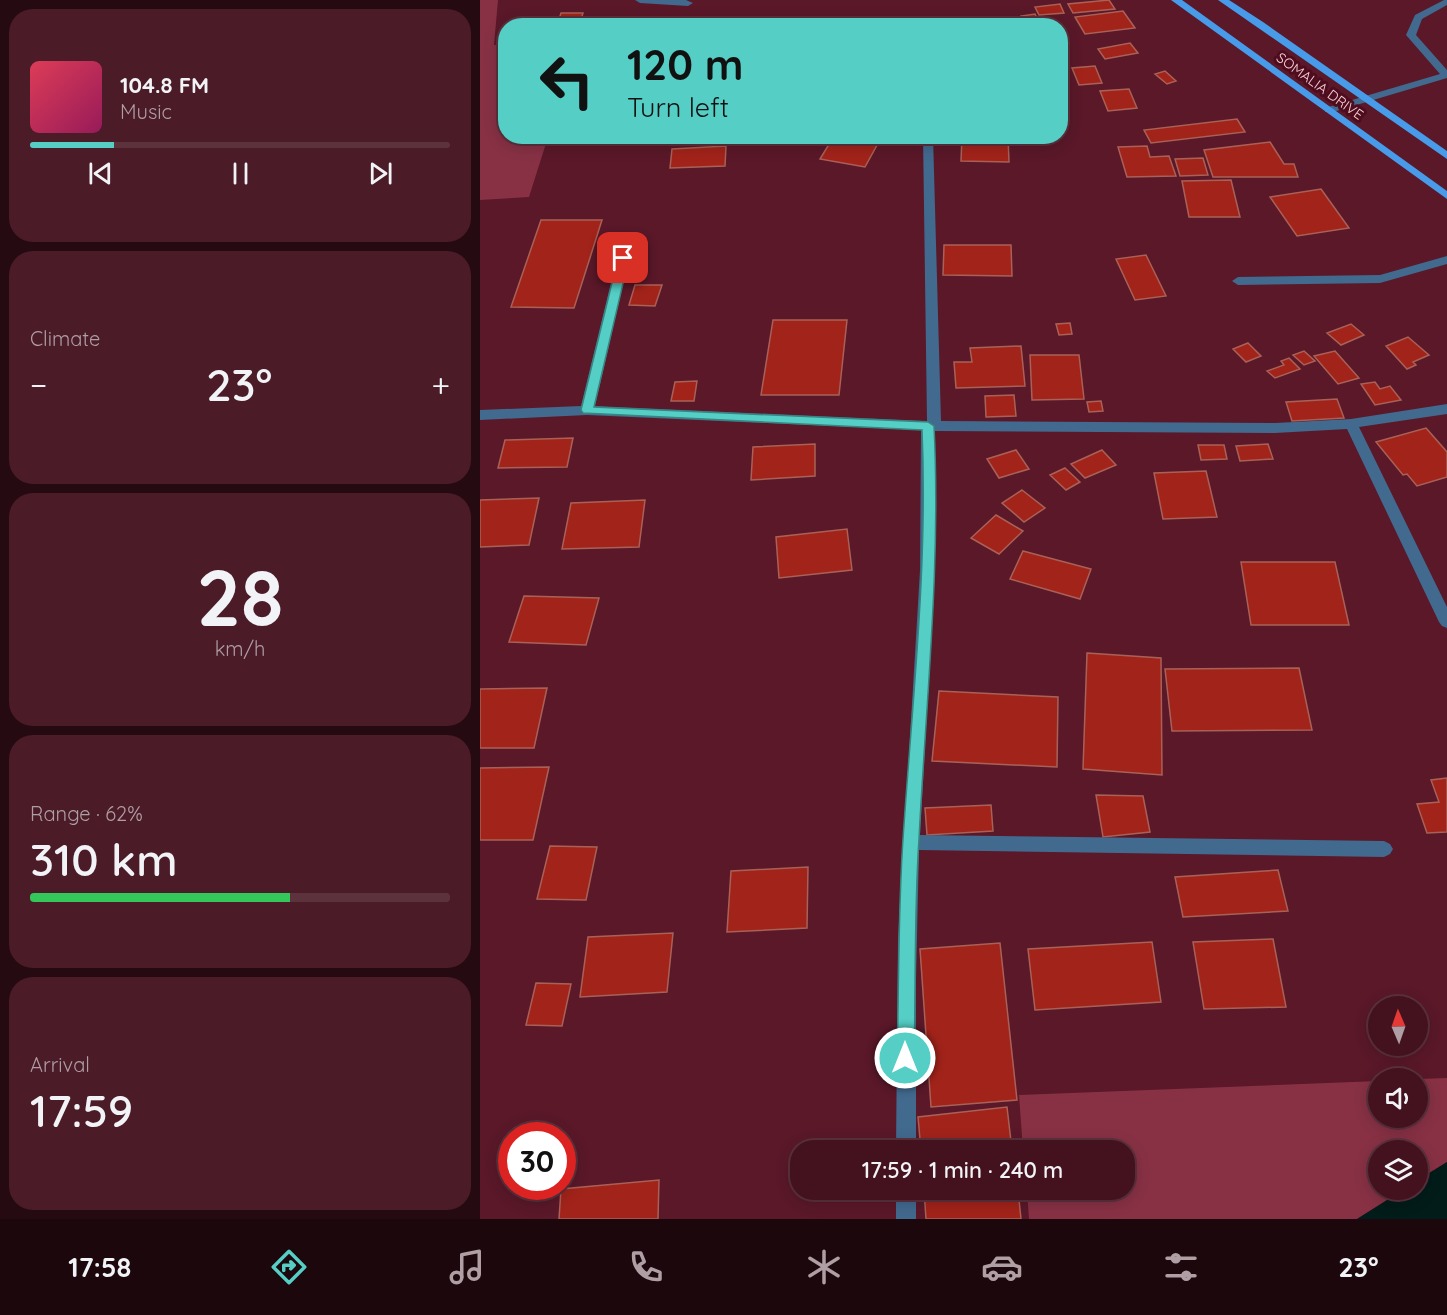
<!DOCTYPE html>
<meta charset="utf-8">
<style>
:root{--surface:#44121f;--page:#4b1b28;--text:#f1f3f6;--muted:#af9ea4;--line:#5c323d;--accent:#55cec5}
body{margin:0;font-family:Quicksand,sans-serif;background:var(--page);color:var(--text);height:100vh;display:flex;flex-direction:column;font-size:22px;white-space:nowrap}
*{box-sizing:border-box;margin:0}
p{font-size:20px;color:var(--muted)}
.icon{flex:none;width:33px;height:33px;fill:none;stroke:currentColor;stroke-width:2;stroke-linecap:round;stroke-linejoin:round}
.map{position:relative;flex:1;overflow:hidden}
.drawer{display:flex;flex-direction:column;gap:9px;padding:9px;background:#250a11;width:480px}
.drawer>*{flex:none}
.top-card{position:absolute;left:18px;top:18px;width:570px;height:126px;border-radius:24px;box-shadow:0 3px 15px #0003,0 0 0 2px var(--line);background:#55cec5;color:#111;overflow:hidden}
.needle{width:39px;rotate:358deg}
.fabs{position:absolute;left:888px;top:996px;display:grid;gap:12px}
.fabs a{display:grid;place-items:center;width:60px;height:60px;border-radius:50%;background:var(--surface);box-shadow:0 3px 15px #0003,0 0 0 2px var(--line);font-size:30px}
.speed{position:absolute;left:18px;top:1122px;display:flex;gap:12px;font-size:30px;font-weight:700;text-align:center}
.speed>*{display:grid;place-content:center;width:78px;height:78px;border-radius:50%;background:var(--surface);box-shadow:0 3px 15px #0003,0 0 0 2px var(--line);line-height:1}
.speed .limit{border:9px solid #d22;background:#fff;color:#111}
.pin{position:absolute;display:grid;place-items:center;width:51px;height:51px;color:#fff;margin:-26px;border-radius:12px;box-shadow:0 3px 9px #0006}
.me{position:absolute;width:66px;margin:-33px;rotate:0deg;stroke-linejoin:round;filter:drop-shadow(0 0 4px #0008)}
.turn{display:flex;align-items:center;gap:21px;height:126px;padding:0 30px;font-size:27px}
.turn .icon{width:78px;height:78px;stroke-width:2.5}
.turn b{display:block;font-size:42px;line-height:51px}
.big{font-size:45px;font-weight:600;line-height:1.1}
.drawer .tile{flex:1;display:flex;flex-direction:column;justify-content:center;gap:9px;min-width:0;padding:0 21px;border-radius:24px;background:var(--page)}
.drawer .dial{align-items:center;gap:0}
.dial b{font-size:78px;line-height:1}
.song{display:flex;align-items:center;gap:18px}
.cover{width:72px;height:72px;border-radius:9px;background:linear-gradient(135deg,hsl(350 70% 55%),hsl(330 70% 35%))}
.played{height:6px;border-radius:3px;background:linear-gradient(90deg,var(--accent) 20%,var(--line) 20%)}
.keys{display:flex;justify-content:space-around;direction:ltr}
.heat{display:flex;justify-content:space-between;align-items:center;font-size:33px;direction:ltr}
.charge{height:9px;border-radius:4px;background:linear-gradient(90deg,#34c759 62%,var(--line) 0)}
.trip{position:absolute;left:310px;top:1140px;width:345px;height:60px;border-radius:24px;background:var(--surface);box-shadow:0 3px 15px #0003,0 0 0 2px var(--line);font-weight:600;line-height:60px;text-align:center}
.menu{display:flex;height:96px;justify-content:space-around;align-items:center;background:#1b070c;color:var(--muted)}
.menu .icon{width:42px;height:42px}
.menu .current{color:var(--accent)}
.menu b{font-size:27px;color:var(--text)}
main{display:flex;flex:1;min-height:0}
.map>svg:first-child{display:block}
.green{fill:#883145}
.water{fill:#021c1a}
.building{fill:#a2231a;stroke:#a96157;stroke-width:1.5}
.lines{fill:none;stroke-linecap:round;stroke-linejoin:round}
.minor{fill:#42698e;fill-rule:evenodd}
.major{fill:#479be8;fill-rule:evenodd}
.route{fill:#55cec5;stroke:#378680;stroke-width:1.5}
.labels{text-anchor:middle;stroke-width:6;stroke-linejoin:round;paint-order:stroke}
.far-street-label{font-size:14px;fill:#fbd1d6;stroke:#4e0c1f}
</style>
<main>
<section class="drawer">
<div class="tile">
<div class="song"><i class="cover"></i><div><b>104.8 FM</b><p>Music</p></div></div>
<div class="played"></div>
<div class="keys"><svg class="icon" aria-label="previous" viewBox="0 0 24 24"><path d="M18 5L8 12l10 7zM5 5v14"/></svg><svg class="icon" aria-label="pause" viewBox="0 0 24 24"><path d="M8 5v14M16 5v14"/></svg><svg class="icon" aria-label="next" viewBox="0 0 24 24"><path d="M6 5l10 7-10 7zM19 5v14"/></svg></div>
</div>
<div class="tile"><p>Climate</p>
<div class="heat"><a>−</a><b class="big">23°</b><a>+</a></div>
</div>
<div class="tile dial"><b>28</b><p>km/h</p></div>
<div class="tile"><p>Range · 62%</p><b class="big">310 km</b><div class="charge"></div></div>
<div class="tile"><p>Arrival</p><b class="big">17:59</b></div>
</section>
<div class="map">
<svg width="967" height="1219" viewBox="0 0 967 1219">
<rect width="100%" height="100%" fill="#5a1829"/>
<path class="green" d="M0,0h18l-4,45h11l1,91 42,1 -19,60 -49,3z
M967,1078v84l-29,18v-30h-40v40h25l-46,29h-328l-2,-29h98v-40h-102l-4,-55 359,-14v37h40v-39z"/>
<path class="water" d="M967,1162v57h-90l46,-29h15v-10z"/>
<path class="building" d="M629,0l6,9 -42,4 -5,-9z
M580,4l4,9 -25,2 -4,-8z
M643,11l12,17 -50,6 -10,-17z
M81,13h22l-4,13h-22z
M555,14l6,12h-15l-5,-10z
M650,43l8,10 -33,6 -7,-10z
M580,47h6l3,14h-9z
M615,66l7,17 -23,2 -7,-17z
M685,71l11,10 -9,3 -12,-10z
M649,89l8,19 -29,3 -8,-20z
M757,119l8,13 -94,11 -7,-13z
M354,136h48l-17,31 -45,-8z
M482,136h46l1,26 -48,-1z
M790,142l14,22h10l4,13h-85l-9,-27z
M246,146l-1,20 -55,2 2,-19z
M667,146l3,11 19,-1 7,20 -49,1 -9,-30z
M723,158l5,17 -28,1 -5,-17z
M751,180l9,37h-51l-7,-36z
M841,189l28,39 -52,8 -27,-39z
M61,220h61l-28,88 -63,-1z
M464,245h67l1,31 -69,-1z
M666,255l20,41 -31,4 -19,-41z
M155,285h27l-7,21 -26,-1z
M293,320h74l-8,75h-78z
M590,323l2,11 -13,1 -3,-11z
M871,324l13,11 -23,10 -14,-12z
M928,337l21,18 -16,7 3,3 -9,4 -21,-23z
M768,343l13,13 -15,6 -13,-13z
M541,346l4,40 -69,2 -2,-26h18l-2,-14z
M824,351l11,10 -11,4 -11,-10z
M855,351l24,27 -21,6 -24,-28z
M550,355h49l5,44 -52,1z
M809,358l11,11 -25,9 -8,-7 17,-6 -3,-4z
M217,381l-3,20h-23l4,-19z
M895,382l5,7 10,-3 11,14 -26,5 -14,-21z
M534,395l2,21 -30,1 -1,-21z
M857,399l7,19 -52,3 -6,-19z
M621,401l2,10 -14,1 -2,-10z
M946,428l21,24v25l-30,9 -10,-12 -4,1 -27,-33z
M93,438l-6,29 -69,1 7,-28z
M335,444v32l-64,4 2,-33z
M788,444l5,15 -33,2 -4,-15z
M718,445h26l3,14 -26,1z
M536,450l13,19 -30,9 -12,-19z
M622,450l14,15 -31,13 -14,-14z
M585,468l15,14 -14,8 -16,-15z
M726,471l11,46 -54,2 -9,-46z
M542,490l23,18 -21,14 -22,-19z
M59,498l-10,47 -49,2v-47z
M165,500l-6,47 -77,2 9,-46z
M516,515l27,16 -24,23 -28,-16z
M367,529l5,41 -73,8 -3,-41z
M543,551l68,18 -11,30 -70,-20z
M761,562h94l14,63h-98z
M44,596l75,2 -13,47 -77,-3z
M607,653l74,5 1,117 -79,-6z
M819,668l13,62 -140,1 -7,-62z
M67,688l-13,60h-54v-59z
M459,691l119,6 -1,70 -125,-6z
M69,767l-16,73h-53v-72z
M967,778v54l-20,1 -10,-29 22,-2 -8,-22z
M616,795l47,1 7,36 -47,5z
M511,805l2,26 -66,4 -2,-27z
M70,846l47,1 -11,53 -49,-1z
M328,867l-1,61 -80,4 4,-61z
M798,870l10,41 -105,6 -8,-40z
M193,933l-6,59 -87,5 8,-60z
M793,939l13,68 -82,2 -11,-67z
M672,942l9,60 -126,8 -7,-61z
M520,943l17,157 -86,7 -11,-158z
M56,983l35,1 -9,42 -36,-1z
M527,1107l5,43h-91l-3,-33z
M179,1180l-1,39h-99l2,-30z
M444,1190h94l3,29h-95z"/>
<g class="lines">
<path class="minor" d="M155,0h51l7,3 -5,3 -48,-3z
M964,0h3v5l-25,14 -6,16 31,35v8l-114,34h-8v-4l115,-34 -34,-39 9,-20z
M443,136h10l8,285 334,2 76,-4 96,-15v10l-88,13 88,180v21l-5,-2 -3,-4 -92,-193 -72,4 -340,-2v139l-15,265 464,6 6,3 3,5 -3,5 -6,3 -465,-7 -3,130v170h-20l2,-212 22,-368 1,-140 -334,-15 -107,5v-10l101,-4 36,-148 6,-4 6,4 -34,148 332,15z
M967,256v8l-67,19 -142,2 -6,-4 6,-4 142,-2z
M416,1190h20v29h-20z"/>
<path class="major" d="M691,0h11l265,191v8z
M738,0h11l34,22 184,129v8z"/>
</g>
<path class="route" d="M143,255l6,3 -35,149 334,15 6,4c7,138 -8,275 -15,413 -5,73 -3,146 -5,219l-2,6 -7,3 -6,-3 -2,-6c2,-73 1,-146 6,-219 9,-136 25,-272 19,-409l-339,-17 -2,-3 37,-152z"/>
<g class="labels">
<g class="far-street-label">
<text transform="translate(840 86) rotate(36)" y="5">SOMALIA DRIVE</text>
</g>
</g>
</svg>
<div class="fabs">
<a><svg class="needle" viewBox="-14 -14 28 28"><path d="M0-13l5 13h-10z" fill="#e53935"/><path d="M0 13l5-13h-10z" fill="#af9ea4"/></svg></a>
<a><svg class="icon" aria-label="sound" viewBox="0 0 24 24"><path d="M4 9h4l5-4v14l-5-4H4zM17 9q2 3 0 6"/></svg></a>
<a><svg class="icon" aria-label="layers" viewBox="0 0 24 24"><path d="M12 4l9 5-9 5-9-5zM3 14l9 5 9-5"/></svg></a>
</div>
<div class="speed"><div class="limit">30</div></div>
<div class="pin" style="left:143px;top:258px;background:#d93025"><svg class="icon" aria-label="arrive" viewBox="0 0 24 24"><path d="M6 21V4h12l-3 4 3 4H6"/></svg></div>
<svg class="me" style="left:425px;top:1058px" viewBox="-20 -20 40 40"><circle r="17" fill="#55cec5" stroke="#fff" stroke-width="3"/><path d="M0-11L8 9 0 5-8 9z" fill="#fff"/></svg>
<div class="trip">17:59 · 1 min · 240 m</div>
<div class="top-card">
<div class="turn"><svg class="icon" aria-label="left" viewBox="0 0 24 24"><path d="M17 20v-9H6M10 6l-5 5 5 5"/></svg><div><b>120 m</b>Turn left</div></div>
</div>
</div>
</main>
<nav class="menu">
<b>17:58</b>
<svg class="icon current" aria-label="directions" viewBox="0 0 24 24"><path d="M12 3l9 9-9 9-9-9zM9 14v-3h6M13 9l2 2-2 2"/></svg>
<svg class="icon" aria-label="music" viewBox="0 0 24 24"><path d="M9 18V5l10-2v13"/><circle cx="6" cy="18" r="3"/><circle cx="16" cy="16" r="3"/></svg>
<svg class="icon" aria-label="phone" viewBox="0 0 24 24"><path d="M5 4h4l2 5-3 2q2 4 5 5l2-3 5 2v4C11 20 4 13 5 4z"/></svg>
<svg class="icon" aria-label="climate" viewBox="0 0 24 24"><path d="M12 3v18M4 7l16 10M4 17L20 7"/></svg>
<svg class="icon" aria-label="car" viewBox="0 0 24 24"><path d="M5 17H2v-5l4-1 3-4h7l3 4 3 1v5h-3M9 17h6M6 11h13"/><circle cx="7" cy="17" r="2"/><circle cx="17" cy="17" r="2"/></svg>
<svg class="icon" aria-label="filters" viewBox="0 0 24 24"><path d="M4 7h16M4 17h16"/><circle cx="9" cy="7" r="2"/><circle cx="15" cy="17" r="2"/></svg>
<b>23°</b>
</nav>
